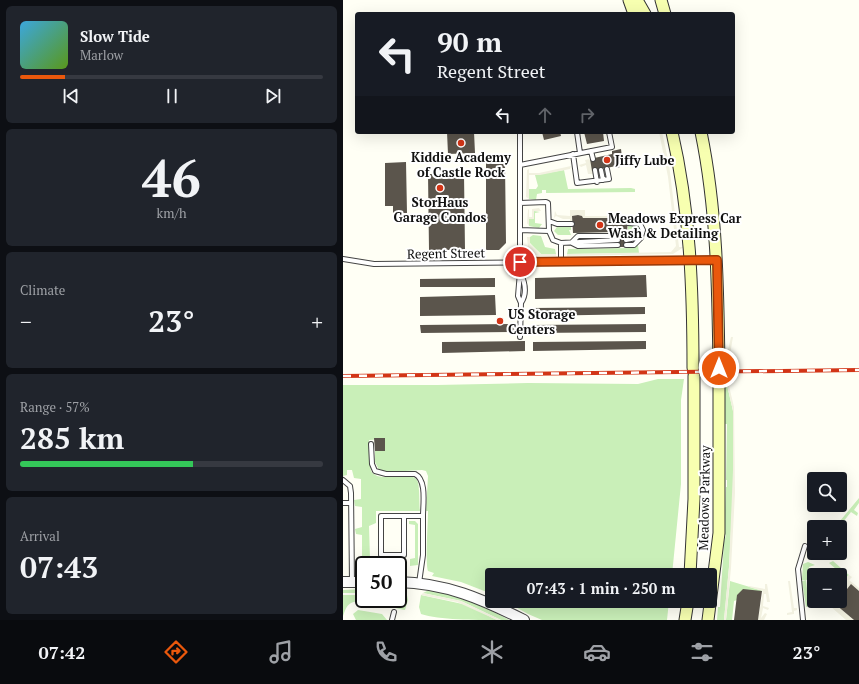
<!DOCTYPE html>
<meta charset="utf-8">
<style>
:root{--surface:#171b24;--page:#20242c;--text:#f1f3f6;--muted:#9ea1a6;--line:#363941;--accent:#ea580c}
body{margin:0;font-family:"PT Serif",serif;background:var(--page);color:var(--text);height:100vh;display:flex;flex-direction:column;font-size:15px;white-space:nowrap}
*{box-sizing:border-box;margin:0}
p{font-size:13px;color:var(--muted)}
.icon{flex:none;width:22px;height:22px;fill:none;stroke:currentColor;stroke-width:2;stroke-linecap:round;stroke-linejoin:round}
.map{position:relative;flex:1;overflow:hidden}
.side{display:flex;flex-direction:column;gap:6px;padding:6px;background:#0d0f14;width:343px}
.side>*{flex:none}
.hud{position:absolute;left:12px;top:12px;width:380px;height:122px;border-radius:4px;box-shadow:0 4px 16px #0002;background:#171b24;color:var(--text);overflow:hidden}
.buttons{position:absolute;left:464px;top:472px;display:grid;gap:8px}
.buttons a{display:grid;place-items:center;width:40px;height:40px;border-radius:4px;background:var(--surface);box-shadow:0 4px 16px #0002;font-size:20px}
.speed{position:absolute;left:12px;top:556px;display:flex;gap:8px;font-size:20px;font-weight:700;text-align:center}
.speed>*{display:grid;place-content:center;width:52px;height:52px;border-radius:50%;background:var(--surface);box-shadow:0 4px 16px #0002;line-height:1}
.speed .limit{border:2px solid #111;border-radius:6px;background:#fff;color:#111}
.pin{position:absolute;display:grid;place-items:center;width:34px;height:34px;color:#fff;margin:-17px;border:2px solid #fff;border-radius:50%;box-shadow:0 1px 4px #0007}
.me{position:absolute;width:44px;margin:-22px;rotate:0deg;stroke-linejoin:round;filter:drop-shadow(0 0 3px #0008)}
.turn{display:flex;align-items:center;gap:14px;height:84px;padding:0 16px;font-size:18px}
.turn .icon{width:52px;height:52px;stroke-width:2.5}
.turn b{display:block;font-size:28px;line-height:34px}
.lanes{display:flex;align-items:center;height:38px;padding:0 16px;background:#0003;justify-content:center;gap:20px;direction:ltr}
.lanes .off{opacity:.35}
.big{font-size:30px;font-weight:700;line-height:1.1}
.side .card{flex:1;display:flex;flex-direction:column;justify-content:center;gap:6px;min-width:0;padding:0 14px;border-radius:6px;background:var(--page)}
.side .dial{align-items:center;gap:0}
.dial b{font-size:52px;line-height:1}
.song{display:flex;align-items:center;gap:12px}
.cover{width:48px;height:48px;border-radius:6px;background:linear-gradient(135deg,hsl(200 70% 55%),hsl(90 70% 35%))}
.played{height:4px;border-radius:2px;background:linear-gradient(90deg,var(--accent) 15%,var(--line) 15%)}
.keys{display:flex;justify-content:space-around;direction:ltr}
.heat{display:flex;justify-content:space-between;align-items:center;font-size:22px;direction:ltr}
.charge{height:6px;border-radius:3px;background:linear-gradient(90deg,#34c759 57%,var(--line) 0)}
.trip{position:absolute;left:142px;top:568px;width:232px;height:40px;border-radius:4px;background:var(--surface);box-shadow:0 4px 16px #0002;font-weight:700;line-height:40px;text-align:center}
.menu{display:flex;height:64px;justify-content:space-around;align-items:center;background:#090b0e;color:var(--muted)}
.menu .icon{width:28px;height:28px}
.menu .active{color:var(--accent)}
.menu b{font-size:18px;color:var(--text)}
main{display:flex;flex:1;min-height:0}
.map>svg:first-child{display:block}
.green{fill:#c9efb8}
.plaza{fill:#f2f1e0}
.building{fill:#5b554c}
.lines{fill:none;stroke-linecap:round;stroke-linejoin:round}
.service-casing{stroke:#444;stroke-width:6}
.tertiary-casing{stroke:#444;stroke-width:12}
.secondary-casing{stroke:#333;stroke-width:13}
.service{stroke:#fff;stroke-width:4}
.tertiary{stroke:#fff;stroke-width:10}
.secondary{stroke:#f7ffb0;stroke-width:11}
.rail-casing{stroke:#d23517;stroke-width:4}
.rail{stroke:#fff;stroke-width:2.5;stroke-dasharray:8;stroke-linecap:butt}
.route-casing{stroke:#983908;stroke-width:10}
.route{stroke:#ea580c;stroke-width:7}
.poi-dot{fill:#d23517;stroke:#fff;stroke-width:1.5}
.labels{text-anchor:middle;stroke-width:4;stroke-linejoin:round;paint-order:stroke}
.poi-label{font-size:13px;font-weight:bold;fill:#111;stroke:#fff;text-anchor:start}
.street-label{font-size:13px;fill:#111;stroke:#fff}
</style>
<main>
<section class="side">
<div class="card">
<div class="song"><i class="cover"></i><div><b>Slow Tide</b><p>Marlow</p></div></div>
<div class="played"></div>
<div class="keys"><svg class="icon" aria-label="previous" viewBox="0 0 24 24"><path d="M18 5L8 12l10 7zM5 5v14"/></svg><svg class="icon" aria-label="pause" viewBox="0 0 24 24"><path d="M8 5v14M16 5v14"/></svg><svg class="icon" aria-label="next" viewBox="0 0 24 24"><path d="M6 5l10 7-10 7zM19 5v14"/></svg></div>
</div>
<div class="card dial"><b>46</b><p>km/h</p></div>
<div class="card"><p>Climate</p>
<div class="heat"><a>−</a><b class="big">23°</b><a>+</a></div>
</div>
<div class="card"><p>Range · 57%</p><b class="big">285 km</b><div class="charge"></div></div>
<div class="card"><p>Arrival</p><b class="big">07:43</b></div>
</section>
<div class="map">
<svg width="516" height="620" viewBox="0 0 516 620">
<rect width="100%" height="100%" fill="#fffff5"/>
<path class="green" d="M221,170l4,19 63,-1 4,1v3l-89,1v-3h-4v3l-5,1 -1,6 -7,-1v-10h7l2,-3 -3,-11z
M191,211l6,1 -5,1v10l7,1 -3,4 -10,-2v-7h5z
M228,226v4h-2l2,5h-13l-4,-4 3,-4z
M285,226h11l1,4 -1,4 -4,1 -9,-2h2z
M190,235l8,1 4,11 10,2 1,5h-15l-11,-11v-6z
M295,245l1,8 -72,1 1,-5 63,-1z
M315,379h26l-3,21v84l-9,91h-180v19l-31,-12 -29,-6 2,-3 -6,-2c-3,-8 0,-48 0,-60h-2l2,-35 -2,-5 -4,-1 -34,2 -9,-2 -4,-8v-11h10v-12l-16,1 2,31c9,14 38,-2 46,9 3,4 2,24 3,31h-44v12l-7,3 1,33h6l1,6h-13v6h-7l-1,-12 6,-1v-23l-6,-1 -1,-5 7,-2v-20l-7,-1 -1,-6 7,-1v-20l-7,-1 -2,-8h-5v5l-4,1v-91h94l91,-2 110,1z
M382,385h2l6,26v82l-4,74 -5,53h-7l1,-13h2l4,-65 2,-7 -2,-1 2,-47h1v-7h-1l1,-56h-2z
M516,498v5l-5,7 4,3 -1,3 -6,-4 -12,15h-4z
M66,521h6l3,3v41l-8,1v-7l5,-1v-33l-6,-1z
M490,561l16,14 -3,3 -8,-6 -3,3h-4l5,-6 -7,-6z
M465,562l7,3 -6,2 -2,10h5l-1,2 -5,1 3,26 -3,1 -4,-26 4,-1h-4l1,-16z
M387,581l33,10 -29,10 -2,19h-6z
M21,589v4h-21v-3z
M86,590c29,4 55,16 80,30h-8l-40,-19 -38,-8z
M0,595h21v4h34v-4h9l1,5 -3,10c-12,-2 -44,-13 -54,-7 -5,3 -6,8 -8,13z
M78,595l46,10 30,15c-21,0 -58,0 -76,-6l-2,-7z
M162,601h164l-2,19h-125l-14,-6z
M15,610l24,4 5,6h-31l-3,-6z"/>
<path class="plaza" d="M316,132h3l7,32 10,83h5l-11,7 -106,2v-2l104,-2 5,-6 -8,-69z
M247,159l4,15h-6l-2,-9 -5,2 -2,-2 7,-2 -1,-3z
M228,166l-1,3 -30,6h-11v24l-3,-2 1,-27 2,-1v4h10z
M196,208l2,3h-7v8h-5v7l-2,-3 1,-13 1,-1v8h3v-8z
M227,210h15v6h54v2h-56l-1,-2 -4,-1 -6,1v5h-2v-2h-7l-7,-3 -2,2 1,-7 2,4 13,1z
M184,237h3v7l11,10h15v2h-17l-5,-2 -6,-7z
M388,337h2l-4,23v26l5,21 1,86 -4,75 -5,52h-2l5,-53 4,-97v-59l-6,-26h-2l-1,-35h4z
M495,572l8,6 3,-3 3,2 -3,3 10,8v3l-8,-6 -11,13v-23h-5z
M445,581h2l4,27h3v2l-3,1v3l-7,1v-2l5,-1z
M422,584h2l3,18h-3l-1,-8h-2l-1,12 6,2 -1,2 -5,-2 -2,10 4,-5 2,1 -3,6h-6l5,-29 -14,-4v-1l16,3z
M80,593l38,8 40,19h-4l-40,-18 -36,-7z
M488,601h6l-2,3 19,16h-8l-16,-14 -6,1v-3l7,-1z"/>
<path class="building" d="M104,132h27l1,21 -27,1z
M199,132h18l1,4 -17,4z
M241,132h19l1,9 -17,3z
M278,149l2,17 -6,2 -1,-2 -24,5 -2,-12 22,-5v-3z
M143,161h16v3h3l1,79 -7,7h-13z
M63,162l1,51h-14v-7h-8v-43z
M85,174h36l1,76h-36z
M235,215l4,1 1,2h45l-2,29h-8v-13l-2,-2 -43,1 -1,-17z
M303,275l1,22 -112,2v-21z
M152,278v9h-75v-8z
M152,295l1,20 -76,1v-19z
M302,307v7l-113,2v-8z
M171,324l1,8 -94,1 -1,-8z
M303,324v8l-113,1v-8z
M182,341v10l-83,2v-11z
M303,341v8l-113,2v-9z
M31,438h11v13h-10z
M508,584l8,7v29h-5l-19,-16 5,-3v-3z
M400,589l19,2 -4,29h-24l3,-25z"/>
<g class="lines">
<g class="service-casing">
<path id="service" d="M177,132v140l-2,24 3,7 -1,34
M234,132l3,21
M248,151l2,8
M230,154l4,29 32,-4 -2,-10
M177,165l92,-18 -3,-15
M252,170l2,12
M258,170l2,10
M177,203l26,-1 2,1 1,28
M206,221l8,3h15
M177,230l29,1 4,9 8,3v19
M283,236l12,1
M283,240l15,-3 2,-7 -3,-6 -12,-1
M229,242l6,-6h40
M218,243l57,-3
M229,243l6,3 40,-1
M283,245h8l7,-7
M0,259l31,5 341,-4
M177,272c5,10 7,22 1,31
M28,444l1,20 3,7 11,3h29c12,6 8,30 8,42
M0,480l7,6 1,7 1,89
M0,503h8
M61,516v39h-23v-39h42v39l-4,28
M49,620l2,-8
M460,620l-5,-51 7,-23"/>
</g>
<g class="tertiary-casing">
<path id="tertiary" d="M0,582h21
M55,582c48,1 84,17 126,38"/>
</g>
<g class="secondary-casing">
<path id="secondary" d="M286,0l5,14
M294,0l8,14
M318,0l4,14
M329,132c18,78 21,156 21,236
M358,132c16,78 17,156 18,236
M347,575l4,-76v-123
M342,620l3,-19
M365,620l11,-87v-157"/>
</g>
<use href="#service" class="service"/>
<use href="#tertiary" class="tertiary"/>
<use href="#secondary" class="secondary"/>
<g class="rail-casing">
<path id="rail" d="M0,376l516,-6"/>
</g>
<use href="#rail" class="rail"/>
</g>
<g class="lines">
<g class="route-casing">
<path id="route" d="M177,262l197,-2 2,108"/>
</g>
<use href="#route" class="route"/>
</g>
<g class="poi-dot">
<circle cx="118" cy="143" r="4"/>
<circle cx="264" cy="160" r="4"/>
<circle cx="97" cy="188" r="4"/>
<circle cx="257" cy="225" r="4"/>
<circle cx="157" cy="321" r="4"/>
</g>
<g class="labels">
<g class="poi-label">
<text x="118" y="162" text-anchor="middle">Kiddie Academy<tspan x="118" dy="15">of Castle Rock</tspan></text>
<text x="272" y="165">Jiffy Lube</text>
<text x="97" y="207" text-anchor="middle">StorHaus<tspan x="97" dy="15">Garage Condos</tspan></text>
<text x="265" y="223">Meadows Express Car<tspan x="265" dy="15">Wash &amp; Detailing</tspan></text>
<text x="165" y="319">US Storage<tspan x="165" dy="15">Centers</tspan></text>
</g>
<g class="street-label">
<text transform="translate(103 253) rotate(-1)" y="5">Regent Street</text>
<text transform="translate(361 498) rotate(-89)" y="5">Meadows Parkway</text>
</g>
</g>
</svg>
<div class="buttons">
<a><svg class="icon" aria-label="search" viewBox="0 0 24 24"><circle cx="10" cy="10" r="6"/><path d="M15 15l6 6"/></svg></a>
<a>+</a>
<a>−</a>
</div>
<div class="speed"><div class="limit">50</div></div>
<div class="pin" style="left:177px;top:262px;background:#d93025"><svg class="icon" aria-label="arrive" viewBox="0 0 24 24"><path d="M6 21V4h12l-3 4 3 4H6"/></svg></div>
<svg class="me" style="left:376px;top:368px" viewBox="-20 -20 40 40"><circle r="17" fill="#ea580c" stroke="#fff" stroke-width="3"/><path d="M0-11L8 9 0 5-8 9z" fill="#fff"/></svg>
<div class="trip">07:43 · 1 min · 250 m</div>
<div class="hud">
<div class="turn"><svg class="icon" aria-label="left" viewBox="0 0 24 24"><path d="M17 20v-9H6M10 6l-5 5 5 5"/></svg><div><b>90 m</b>Regent Street</div></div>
<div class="lanes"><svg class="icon" aria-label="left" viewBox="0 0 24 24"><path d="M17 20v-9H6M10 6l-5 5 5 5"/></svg><svg class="icon off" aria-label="ahead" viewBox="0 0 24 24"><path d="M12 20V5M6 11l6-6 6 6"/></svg><svg class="icon off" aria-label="right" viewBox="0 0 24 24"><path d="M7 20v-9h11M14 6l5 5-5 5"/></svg></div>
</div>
</div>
</main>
<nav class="menu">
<b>07:42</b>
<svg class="icon active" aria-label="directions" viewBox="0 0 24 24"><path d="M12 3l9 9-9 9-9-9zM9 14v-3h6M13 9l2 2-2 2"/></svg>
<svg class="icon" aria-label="music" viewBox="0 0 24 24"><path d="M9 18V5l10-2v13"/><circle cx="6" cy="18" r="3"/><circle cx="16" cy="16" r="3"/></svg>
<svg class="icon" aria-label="phone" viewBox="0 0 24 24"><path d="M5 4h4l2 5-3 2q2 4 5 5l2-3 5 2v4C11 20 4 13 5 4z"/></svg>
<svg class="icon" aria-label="climate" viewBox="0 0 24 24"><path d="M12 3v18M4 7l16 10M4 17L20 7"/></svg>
<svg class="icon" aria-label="car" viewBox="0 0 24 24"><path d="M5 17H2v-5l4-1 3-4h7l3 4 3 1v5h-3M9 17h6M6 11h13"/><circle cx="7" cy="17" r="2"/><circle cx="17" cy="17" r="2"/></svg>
<svg class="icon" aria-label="filters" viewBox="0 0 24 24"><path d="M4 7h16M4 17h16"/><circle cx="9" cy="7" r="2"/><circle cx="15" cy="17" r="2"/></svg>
<b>23°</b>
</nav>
